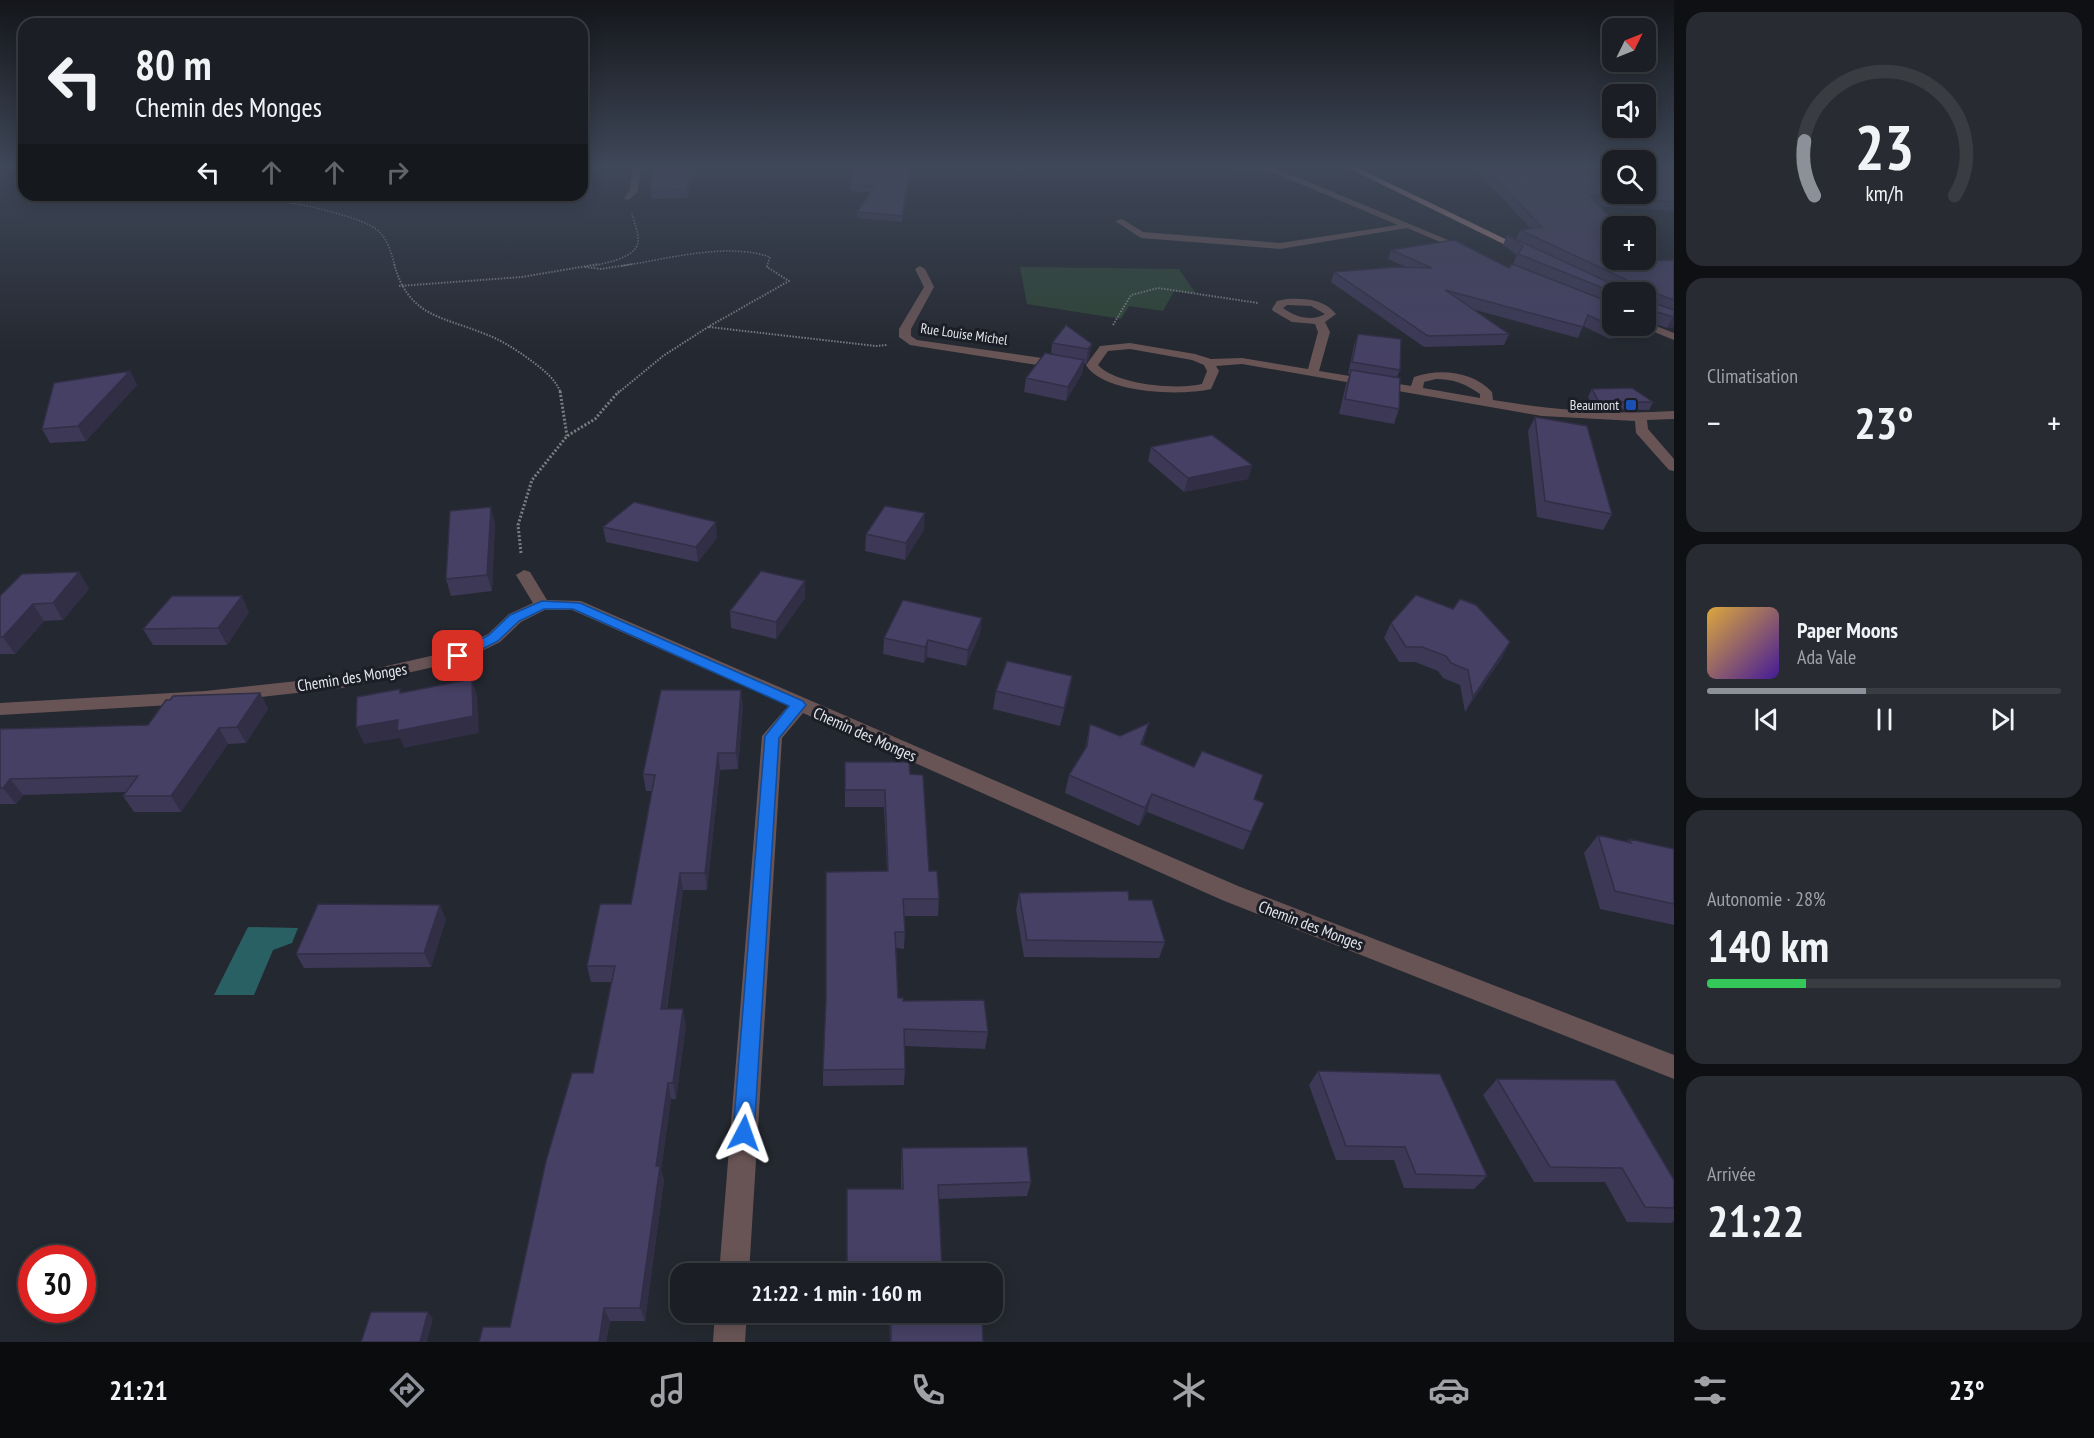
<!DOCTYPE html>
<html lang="fr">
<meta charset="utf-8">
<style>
:root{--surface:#1b1e24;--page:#282b31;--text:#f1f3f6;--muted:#a0a2a6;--line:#393c41;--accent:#8c9099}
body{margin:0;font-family:"PT Sans Narrow",sans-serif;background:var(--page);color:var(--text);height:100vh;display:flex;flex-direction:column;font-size:22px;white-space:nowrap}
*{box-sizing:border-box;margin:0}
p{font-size:20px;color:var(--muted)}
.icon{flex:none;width:33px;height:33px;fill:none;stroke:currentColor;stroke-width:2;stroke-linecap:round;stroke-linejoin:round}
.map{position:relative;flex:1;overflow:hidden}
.drawer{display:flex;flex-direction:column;gap:12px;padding:12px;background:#0f1014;width:420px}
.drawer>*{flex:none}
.hud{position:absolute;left:18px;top:18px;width:570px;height:183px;border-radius:18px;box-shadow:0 3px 15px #0003,0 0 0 2px var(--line);background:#1b1e24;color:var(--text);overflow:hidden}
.needle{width:39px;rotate:47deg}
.tools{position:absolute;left:1602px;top:18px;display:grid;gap:12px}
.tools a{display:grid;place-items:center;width:54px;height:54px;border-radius:12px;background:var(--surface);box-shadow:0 3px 15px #0003,0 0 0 2px var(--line);font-size:30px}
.speed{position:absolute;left:18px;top:1245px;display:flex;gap:12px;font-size:30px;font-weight:700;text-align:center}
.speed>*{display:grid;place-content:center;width:78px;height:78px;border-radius:50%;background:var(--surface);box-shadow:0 3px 15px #0003,0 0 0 2px var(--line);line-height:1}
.speed .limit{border:9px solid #d22;background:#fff;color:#111}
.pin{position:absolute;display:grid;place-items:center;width:51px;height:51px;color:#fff;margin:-26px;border-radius:12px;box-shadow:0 3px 9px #0006}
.me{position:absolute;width:66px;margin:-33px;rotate:4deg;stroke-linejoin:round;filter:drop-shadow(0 0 4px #0008)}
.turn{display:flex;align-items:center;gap:21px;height:126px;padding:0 18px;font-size:27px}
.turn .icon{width:78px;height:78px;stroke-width:2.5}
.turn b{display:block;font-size:42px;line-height:51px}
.lanes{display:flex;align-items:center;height:57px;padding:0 18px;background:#0003;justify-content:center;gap:30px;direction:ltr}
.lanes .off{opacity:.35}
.big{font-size:45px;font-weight:800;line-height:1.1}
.drawer .widget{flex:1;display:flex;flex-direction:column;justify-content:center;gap:9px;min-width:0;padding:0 21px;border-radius:18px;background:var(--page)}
.drawer .dial{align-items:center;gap:0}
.dial svg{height:156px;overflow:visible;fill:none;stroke:var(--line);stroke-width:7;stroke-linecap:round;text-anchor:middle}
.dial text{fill:var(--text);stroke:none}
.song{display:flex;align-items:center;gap:18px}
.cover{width:72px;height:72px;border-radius:9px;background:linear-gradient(135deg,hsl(40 70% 55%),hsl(260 70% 35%))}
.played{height:6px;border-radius:3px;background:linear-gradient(90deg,var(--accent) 45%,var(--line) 45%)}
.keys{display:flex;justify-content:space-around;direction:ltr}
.heat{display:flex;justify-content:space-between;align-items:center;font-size:33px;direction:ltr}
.charge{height:9px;border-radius:4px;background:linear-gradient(90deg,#34c759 28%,var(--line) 0)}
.trip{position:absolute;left:670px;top:1263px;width:333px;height:60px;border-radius:18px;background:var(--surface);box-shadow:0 3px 15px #0003,0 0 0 2px var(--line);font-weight:800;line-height:60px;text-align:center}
.tabs{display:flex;height:96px;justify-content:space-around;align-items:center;background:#0b0c0e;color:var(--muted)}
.tabs .icon{width:42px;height:42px}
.tabs .active{color:var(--accent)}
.tabs b{font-size:27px;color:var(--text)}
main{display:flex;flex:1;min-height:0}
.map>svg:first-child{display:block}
.green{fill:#2d4435}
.water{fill:#286064}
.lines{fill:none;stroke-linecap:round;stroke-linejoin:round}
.path-far2{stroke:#7b7e85;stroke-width:1.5;stroke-dasharray:1.5 1.5;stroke-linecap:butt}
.path-far1{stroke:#7b7e85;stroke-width:2;stroke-dasharray:1.5 1.5;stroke-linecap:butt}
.path{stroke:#7b7e85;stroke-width:3;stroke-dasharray:2 2;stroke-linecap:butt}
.street{fill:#685455;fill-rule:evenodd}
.primary{fill:#a88081;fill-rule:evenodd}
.wall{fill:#3c3856;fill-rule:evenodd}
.shaded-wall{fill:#312e46}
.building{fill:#464164;stroke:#312e46;stroke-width:1.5}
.route{fill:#1a73e8;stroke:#114b97;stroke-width:1.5}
.transit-dot{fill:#1a4fb4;stroke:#1b1e26;stroke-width:2}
.labels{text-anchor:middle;stroke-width:6;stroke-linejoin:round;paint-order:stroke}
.far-street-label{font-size:14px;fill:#e3e5eb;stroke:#1b1e26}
.far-poi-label{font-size:14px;fill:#e3e5eb;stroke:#1b1e26;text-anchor:end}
.street-label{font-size:16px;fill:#e3e5eb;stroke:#1b1e26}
</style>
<main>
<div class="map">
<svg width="1674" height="1342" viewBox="0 0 1674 1342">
<rect width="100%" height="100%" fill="#242830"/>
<path class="green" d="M1020,267l159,2 17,25 -22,-3 -11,20 -34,-5 -8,13 -94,-15z"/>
<path class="water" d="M248,927l50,1 -6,15 -19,7 -19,45h-40z"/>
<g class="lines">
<path class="path-far2" d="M218,195c16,9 33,4 50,5 23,1 91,16 108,29 12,9 15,24 19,37
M593,266c12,-3 43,-8 45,-24 1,-8 -4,-20 -6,-28
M622,266c45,-7 105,-24 148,-9l-3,9"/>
<path class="path-far1" d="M394,264c15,53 47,52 91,70 17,6 33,17 48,28 12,9 22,17 28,31
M585,267l16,2 32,-5
M399,286l123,-9 77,-13
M1113,325l18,-30 27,-7 100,15
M709,327l167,19 11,-1
M618,393l45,-37 45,-29 81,-46 -22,-14 1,-3"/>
<path class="path" d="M560,391l7,45
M521,553l-3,-28 14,-45 35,-44 28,-17 24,-28"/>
<path class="street" d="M634,165h8l-5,28 -9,7 -4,-2 5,-6z
M1211,165h57l204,85 -8,2 -57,-24 -127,21 -139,-11 -26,-17 7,-2 21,13 137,11 118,-18 -126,-53z
M920,266l5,3 9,18 -23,42v7l6,4 146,21 6,4 -6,4 -153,-24 -11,-8v-8l25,-42 -9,-18z
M1287,299c18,-1 37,0 49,15l-11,8 5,10 -11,39 92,15 3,-9c25,-9 59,-6 78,15l1,8c61,10 120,15 181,11v8l-27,1 1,9 26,30v12l-5,-1 -33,-37 -1,-12 -93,-5 -300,-52 -26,2 3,5 -8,18c-29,7 -108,5 -125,-24l14,-19 30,-3 65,11 16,5 31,-1 66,11 10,-37 -3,-8 -23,-2 -19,-11 -1,-2 5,-8zM1287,305l24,1 14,8c-13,8 -30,3 -42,-6zM1130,349l62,11 12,5 3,6 -5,13c-25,6 -86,1 -104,-19l10,-14zM1436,379c17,0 30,5 44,15v4l-57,-10 1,-6z
M1646,322l28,11v7l-32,-13 -1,-1h5z
M524,570l6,2 17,28 34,1 657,285 436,169v24l-452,-179 -419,-187 -21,25 -33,536h-30l43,-538 26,-30 -216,-96h-27l-24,12 -21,20 -36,18 -122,28 -137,15 -205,12v-12l205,-12 137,-15 111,-25 35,-17 21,-20 24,-11 -17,-28z
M715,1312h32l-2,30h-32z"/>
<path class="primary" d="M1342,165h10l178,86 -8,2z"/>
</g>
<path class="wall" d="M654,165h42l-2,14h-3l-3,19 -36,1 -1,-9z
M857,165h55l-10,57 -45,-4v-6l14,-20 -21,-1v-6z
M1471,165h203v46l-75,-5 49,55 26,-1v67l-7,1 -15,-5 -5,9 -37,7 -27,-13 -5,12 -106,-29 37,25 -5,11 -80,2 -93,-65 3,-10 72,-5 -18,-8 3,-9 118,18 4,-4 4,-9 -14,-10 4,-10 9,4 4,-9 11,-1zM1612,292h34l-34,34z
M1358,334l42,36 -3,7 2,32 -5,15 -55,-10 7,-30 4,-10h-2l6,-29z
M1052,343l40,1 -3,14 -3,6 -2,-1 -2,11 -16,27 -42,-9 2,-14 25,-24z
M130,371l7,14 -51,56 -36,2 -8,-14z
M1592,389l61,13 -4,8 -54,-1 -7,-12z
M1535,417l77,97 -9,16 -66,-13 -9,-86z
M1151,447l101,18 -4,14 -64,13 -36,-31z
M495,523l-3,68 -41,5 -5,-17z
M603,527l114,11 -19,24 -92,-20z
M924,530l-19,30 -40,-9 1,-17z
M79,572l10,17 -26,31 -19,1 -29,33h-15v-58z
M805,598l-29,41 -45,-11 -1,-17z
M249,612l-22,33h-74l-10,-16z
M1391,623l111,35 -37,54 -5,-27 -17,-7 -5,-7 -23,-9h-16l-15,-24z
M980,634l-14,32 -39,-9 -3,6 -41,-9 1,-16z
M1072,676l-3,18 -9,32 -67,-17 3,-18z
M260,693l8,16 -22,34 -18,1 -47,68h-47l-11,-16 3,-4 -103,3 -7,9h-16v-75l148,-4z
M743,706l-5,63 -18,1 -13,120h-24l-16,119 19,16 -10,74h-5l-10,71 3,10 -19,141h-35l-4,21h-127l31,-15 83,-254 18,-91h-20l-4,-16 44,-62 21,-113h-6l-3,-17z
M1090,724l30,12 24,5 -1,3 111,55 2,22 -13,29 -96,-38 -8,14 -74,-33 4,-18 16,-26z
M845,762l65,12 19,97 10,28 -1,17h-34l1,16 -1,17 -8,-1 2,50 5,3 85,31 -3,17 -81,-3 1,23 -1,16 -81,1v-16l64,-199 -3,-64h-39z
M1598,835l29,7 2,-3 45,10v76l-74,-16 -16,-56z
M1019,893l110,7 36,42 -6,16 -135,-1 -8,-47z
M446,919l-15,48 -127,1 -8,-14z
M1318,1071l169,105 -13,13 -70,-1 -10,-28h-58l-27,-75z
M1497,1079l177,101v41l-3,2 -44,-1 -22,-40h-71l-51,-87z
M902,1148l129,34 -4,14 -88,3 3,69 -95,6 54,-85v-27z
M889,1312h93l1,30h-93z"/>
<path class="shaded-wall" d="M694,165h2l-2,14 -1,-9z
M911,165h1l-10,57v-6z
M690,170l1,9 -3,19 -1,-9z
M592,190l1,9 -40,2 -1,-6h30v-4z
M1673,317h1v10l-7,1z
M1653,321l-6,11 -37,7 6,-11 13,-2h17v-4z
M1092,344l-3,14 -3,6 2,-15z
M1084,360l-2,14 -16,27 2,-14z
M130,371l7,14 -51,56 -8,-15z
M1252,465l-4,14 -64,13 4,-14z
M491,507l4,16 -3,68 -5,-16z
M925,513l-1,17 -19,30 1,-17z
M716,522l1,16 -19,24 -2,-15z
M79,572l10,17 -26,31 -10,-17z
M805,581v17l-29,41v-17z
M242,596l7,16 -22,33 -9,-17z
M33,604l11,17 -29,33 -12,-17z
M982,618l-2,16 -14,32 2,-16z
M928,640l-1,17 -3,6 1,-16z
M1510,642l-8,16 -37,54 8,-15z
M1072,676l-3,18 -9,32 4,-18z
M472,679l5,17 2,37 -75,15 -4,-10 -36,6 -8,-17 42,-7z
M741,690l2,16 -5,63 -2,-16z
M260,693l8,16 -22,34 -9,-16z
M1149,723l-5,18 -8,20 5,-17z
M219,728l9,16 -47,68 -10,-16z
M718,753l2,17 -13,120 -2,-17z
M10,779l13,16 -7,9 -13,-16z
M1152,794l-5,18 -8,14 6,-18z
M680,873l3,17 -19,135 -3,-16z
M440,905l6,14 -15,48 -7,-14z
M683,1009l3,16 -10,74 -3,-16z
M668,1083l3,16 -10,71 3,10 -19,141 -5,-13 16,-142z
M604,1308l6,13 -4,21h-7z
M428,1312l5,7 -6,23h-7z"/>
<path class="building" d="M582,165h6l4,25 -10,1z
M654,165h40l-1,5h-3l-3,19 -36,1z
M857,165h54l-9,51 -45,-4 18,-26 -25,-1z
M1482,165h130v29h34v-29h28v37l-83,-6 27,30h-6v34h34v-2l2,3 26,-1v40l-24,-9 1,11 23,8v7l-24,-7 -1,3 -3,2v-23h-33l-95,-38 5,-8 -16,-11 109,51 12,-3 -1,-3 -107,-50 22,-3z
M1454,240l55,28 3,-4 100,39v23h17l-13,2 -28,-13 -5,12 -138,-37 64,44 -81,2 -94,-64 63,-5 35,1 -41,-18z
M1646,316l7,5 -7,1z
M1066,325l26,19 -4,5 -36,-6z
M1358,334l43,5 -1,31 -48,-8z
M1045,353l39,7 -16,27 -42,-9z
M1351,370l49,8 -1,31 -54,-10z
M130,371l-52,55 -36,3 12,-46z
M1632,388l21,14h-54l-7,-13z
M1535,417l52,9 25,88 -67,-13z
M1212,435l40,30 -64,13 -37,-31z
M634,502l82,20 -20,25 -93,-20z
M885,506l40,7 -19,30 -40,-9z
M491,507l-4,68 -41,4 4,-68z
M761,571l44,10 -29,41 -46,-11z
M79,572l-26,31 -20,1 -30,33h-3v-41l22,-22z
M1416,595l37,14 7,-10 16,6 34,37 -37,55 -5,-27 -17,-7 -5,-7 -24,-9h-16l-15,-24z
M172,596h70l-24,32 -75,1z
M903,600l79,18 -14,32 -40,-10 -3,7 -41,-9z
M1007,661l65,15 -8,32 -68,-17z
M472,679l1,37 -76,15 1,-11 -42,7 1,-30 43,-8v4z
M661,690h80l-5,63h-18l-13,120h-25l-19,136h22l-10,74h-5l-12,83h4l-20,142h-36l-5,34h-120l4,-15h27l36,-166 26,-88h21l22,-107h-28l13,-62h31l24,-129 -12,-1z
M260,693l-23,34 -18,1 -48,68h-48l15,-20 -128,3 -7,9h-3v-59l148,-4 18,-25h4l3,-4z
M1149,723l-8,21 53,23 8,-16 61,24 -9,24 10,4 -13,29 -99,-38 -7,14 -76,-33 18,-29 3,-22 30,12z
M845,762h64l1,12 13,1 6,96h8l2,28h-36l2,33h-10l3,66h5v3l81,-1 4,32 -84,-3 1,40 -82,1 3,-71v-127l62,-1 -3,-81h-40z
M1598,835l33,8 -2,-4 45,10v55l-59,-13z
M1128,891l1,9h23l13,42 -138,-2 -8,-47z
M318,904l122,1 -16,48 -128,1z
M1318,1071l122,3 47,102 -71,-2 -11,-27 -59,-1z
M1497,1079l118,1 59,100v28l-29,-1 -23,-39 -72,-1z
M1027,1147l4,35 -93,3 4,83h37v6h-132v-85h56l-1,-41z
M371,1312h57l-8,30h-59z
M891,1312h91l1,30h-92z"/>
<linearGradient id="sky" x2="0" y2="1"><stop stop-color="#14161a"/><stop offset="0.47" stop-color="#3f4859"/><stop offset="1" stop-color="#3f4859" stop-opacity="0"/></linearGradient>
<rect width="1674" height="353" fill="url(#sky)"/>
<path class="route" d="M542,601l38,2 223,98 3,4 -27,33 -25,395 -3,8 -7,3 -8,-3 -3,-8 32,-397 24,-30 -216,-97h-29l-25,12 -21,20 -35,18 -5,2 -6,-5 37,-21 21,-20z"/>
<rect class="transit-dot" x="1625" y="399" width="12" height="12" rx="3"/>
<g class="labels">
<g class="far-street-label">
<text transform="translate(964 334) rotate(8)" y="5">Rue Louise Michel</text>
</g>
<g class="far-poi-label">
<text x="1619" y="410">Beaumont</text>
</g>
<g class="street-label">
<text transform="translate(352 677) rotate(-9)" y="6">Chemin des Monges</text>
<text transform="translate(865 734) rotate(24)" y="6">Chemin des Monges</text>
<text transform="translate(1311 925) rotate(21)" y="6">Chemin des Monges</text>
</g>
</g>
</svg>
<div class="tools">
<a><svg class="needle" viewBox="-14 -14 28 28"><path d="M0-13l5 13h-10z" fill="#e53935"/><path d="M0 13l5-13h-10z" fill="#a0a2a6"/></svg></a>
<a><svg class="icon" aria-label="sound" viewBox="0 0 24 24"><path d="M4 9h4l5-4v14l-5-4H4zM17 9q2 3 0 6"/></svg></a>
<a><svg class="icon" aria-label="search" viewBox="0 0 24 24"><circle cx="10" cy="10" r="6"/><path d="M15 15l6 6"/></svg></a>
<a>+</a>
<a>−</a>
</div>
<div class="speed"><div class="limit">30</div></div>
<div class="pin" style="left:458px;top:656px;background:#d93025"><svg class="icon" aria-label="arrive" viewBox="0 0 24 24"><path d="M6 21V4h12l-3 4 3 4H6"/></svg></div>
<svg class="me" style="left:744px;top:1133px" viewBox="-20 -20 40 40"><path d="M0-17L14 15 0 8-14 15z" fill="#1a73e8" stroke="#fff" stroke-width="4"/></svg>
<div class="trip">21:22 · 1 min · 160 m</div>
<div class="hud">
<div class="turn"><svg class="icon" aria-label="left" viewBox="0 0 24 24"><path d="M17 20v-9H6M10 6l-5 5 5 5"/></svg><div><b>80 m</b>Chemin des Monges</div></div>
<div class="lanes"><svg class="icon" aria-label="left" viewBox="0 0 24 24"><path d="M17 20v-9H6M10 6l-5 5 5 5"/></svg><svg class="icon off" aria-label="ahead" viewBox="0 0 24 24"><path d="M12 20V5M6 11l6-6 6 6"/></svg><svg class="icon off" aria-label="ahead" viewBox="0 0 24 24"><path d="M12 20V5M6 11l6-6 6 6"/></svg><svg class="icon off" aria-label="right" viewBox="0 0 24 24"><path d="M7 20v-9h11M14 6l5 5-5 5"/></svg></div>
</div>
</div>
<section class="drawer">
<div class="widget dial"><svg viewBox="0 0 100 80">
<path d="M14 69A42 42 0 1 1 86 69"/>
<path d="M14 69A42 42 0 0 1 9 41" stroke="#8c9099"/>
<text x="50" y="56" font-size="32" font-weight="700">23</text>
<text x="50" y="72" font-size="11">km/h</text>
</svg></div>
<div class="widget"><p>Climatisation</p>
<div class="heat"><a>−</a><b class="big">23°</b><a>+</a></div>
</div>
<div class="widget">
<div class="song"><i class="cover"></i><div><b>Paper Moons</b><p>Ada Vale</p></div></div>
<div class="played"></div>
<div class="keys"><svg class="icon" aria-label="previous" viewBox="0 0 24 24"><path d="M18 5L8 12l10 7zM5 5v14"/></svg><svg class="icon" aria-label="pause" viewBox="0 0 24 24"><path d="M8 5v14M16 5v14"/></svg><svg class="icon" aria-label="next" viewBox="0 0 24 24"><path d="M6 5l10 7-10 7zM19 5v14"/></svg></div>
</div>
<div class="widget"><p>Autonomie · 28%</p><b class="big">140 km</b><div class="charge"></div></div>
<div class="widget"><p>Arrivée</p><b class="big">21:22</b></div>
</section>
</main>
<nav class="tabs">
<b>21:21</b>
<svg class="icon active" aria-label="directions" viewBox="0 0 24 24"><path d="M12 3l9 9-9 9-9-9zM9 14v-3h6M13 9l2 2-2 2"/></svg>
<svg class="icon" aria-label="music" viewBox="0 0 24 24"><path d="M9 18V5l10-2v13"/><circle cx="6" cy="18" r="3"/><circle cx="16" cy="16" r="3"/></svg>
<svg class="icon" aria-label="phone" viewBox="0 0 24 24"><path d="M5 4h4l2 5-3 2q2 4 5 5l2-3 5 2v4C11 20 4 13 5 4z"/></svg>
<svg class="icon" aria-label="climate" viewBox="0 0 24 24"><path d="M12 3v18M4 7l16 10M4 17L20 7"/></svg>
<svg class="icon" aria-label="car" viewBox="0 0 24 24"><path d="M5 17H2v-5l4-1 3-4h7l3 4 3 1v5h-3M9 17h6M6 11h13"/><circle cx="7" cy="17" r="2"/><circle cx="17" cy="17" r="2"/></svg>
<svg class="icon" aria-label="filters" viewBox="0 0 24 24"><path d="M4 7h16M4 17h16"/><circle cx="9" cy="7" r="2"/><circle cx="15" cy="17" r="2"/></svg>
<b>23°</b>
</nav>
